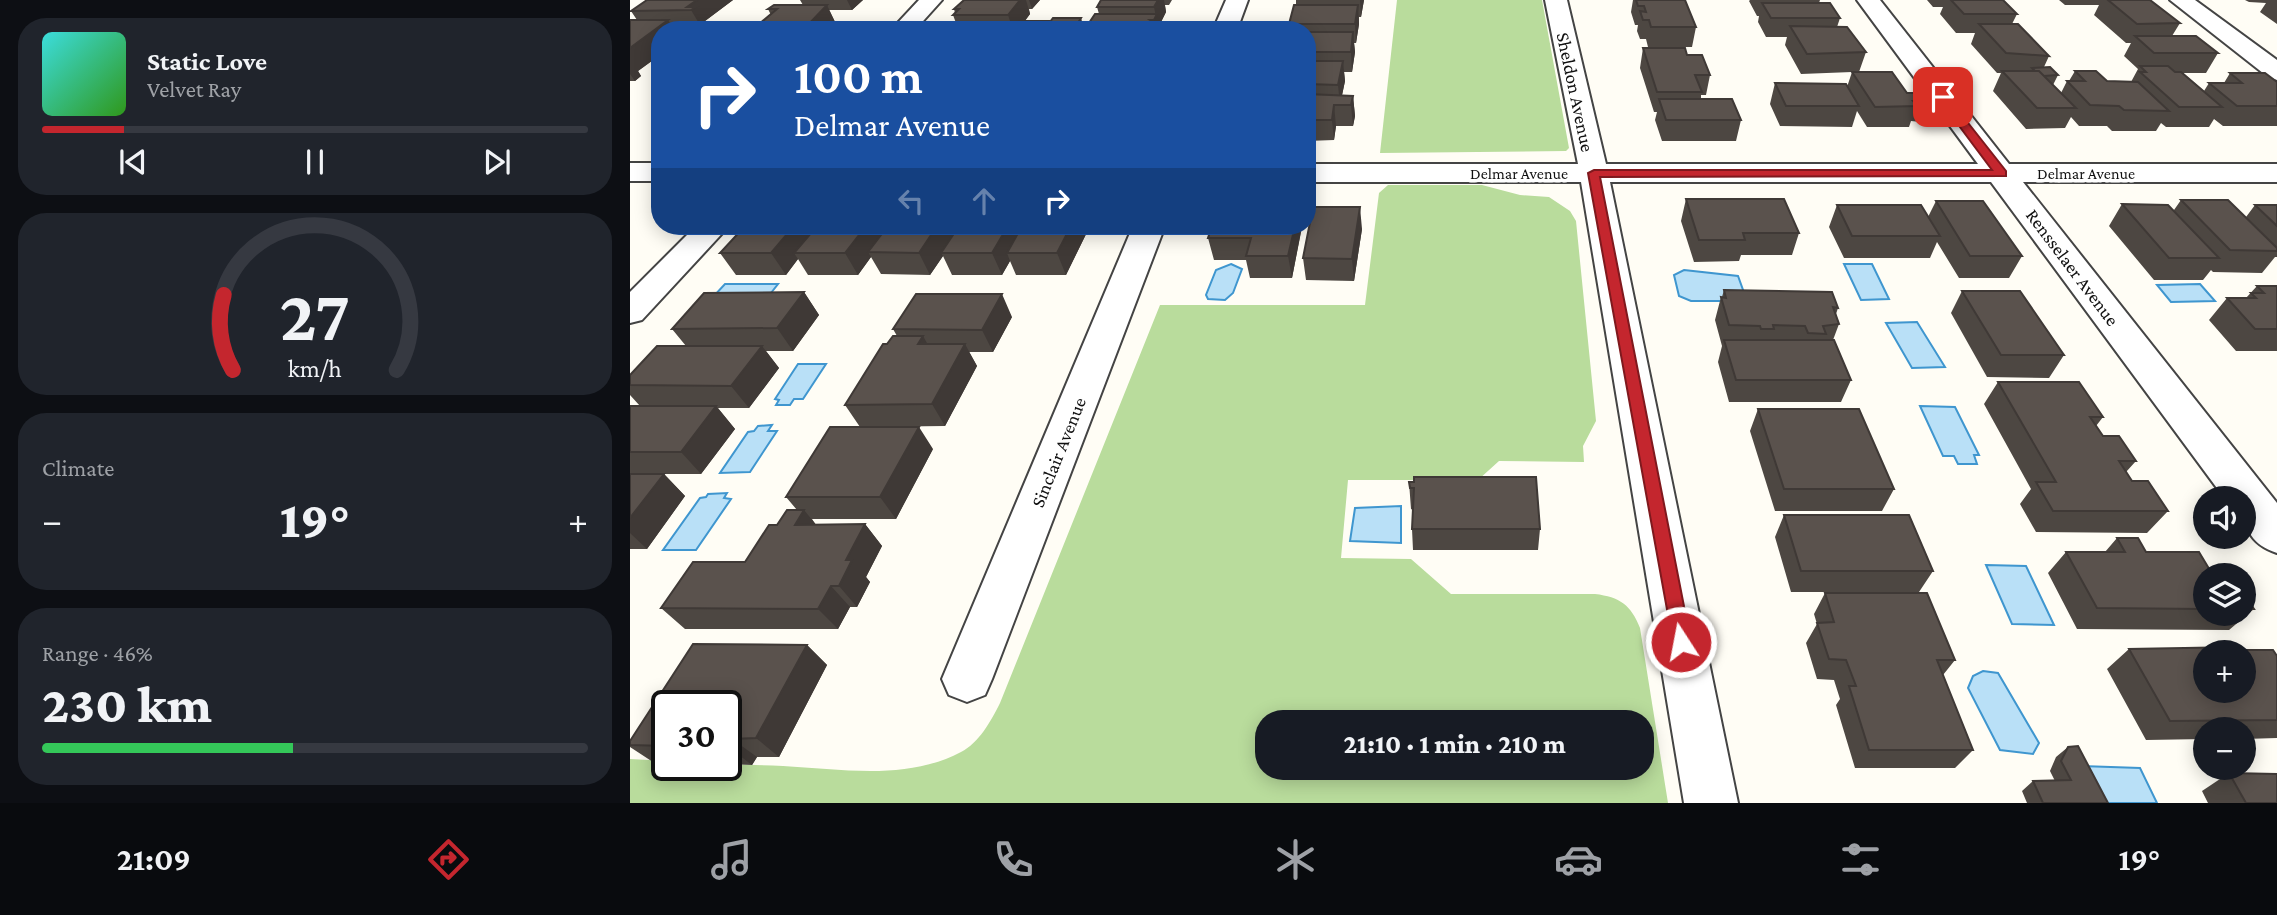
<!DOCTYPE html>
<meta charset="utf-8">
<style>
:root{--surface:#171b24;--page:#20242c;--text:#f1f3f6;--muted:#9ea1a6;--line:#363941;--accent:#c4262e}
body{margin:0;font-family:"Crimson Pro",serif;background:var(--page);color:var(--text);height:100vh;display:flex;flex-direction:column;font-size:26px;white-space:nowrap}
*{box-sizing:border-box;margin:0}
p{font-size:23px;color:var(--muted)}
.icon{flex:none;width:38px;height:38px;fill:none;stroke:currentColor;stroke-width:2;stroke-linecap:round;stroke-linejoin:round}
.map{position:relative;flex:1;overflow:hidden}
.details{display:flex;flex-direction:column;gap:18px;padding:18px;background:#0d0f14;width:630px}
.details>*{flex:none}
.hud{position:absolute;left:21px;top:21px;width:665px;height:214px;border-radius:28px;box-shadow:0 4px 18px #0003;background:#1a4fa0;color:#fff;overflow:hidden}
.tools{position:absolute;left:1563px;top:486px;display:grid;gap:14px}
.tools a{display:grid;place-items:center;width:63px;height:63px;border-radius:50%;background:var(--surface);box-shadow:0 4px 18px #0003;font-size:35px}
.speed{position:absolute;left:21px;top:690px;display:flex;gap:14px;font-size:35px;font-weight:700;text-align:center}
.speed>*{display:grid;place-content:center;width:91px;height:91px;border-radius:50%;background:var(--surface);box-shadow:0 4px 18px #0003;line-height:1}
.speed .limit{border:4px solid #111;border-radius:10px;background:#fff;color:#111}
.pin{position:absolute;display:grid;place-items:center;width:60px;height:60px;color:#fff;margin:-30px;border-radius:14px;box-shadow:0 4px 10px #0006}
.me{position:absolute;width:77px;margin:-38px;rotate:349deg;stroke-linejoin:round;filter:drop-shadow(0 0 5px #0008)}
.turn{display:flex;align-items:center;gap:24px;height:147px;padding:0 28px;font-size:32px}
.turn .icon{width:91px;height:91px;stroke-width:2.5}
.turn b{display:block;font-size:49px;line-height:60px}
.lanes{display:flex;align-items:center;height:66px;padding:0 28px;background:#0003;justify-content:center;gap:35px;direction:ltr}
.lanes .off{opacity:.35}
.big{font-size:52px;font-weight:800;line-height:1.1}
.details .widget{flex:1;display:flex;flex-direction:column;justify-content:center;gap:10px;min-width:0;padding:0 24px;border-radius:28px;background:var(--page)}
.details .dial{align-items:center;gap:0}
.dial svg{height:182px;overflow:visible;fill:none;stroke:var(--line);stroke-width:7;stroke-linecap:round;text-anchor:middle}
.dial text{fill:var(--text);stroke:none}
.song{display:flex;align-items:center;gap:21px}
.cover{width:84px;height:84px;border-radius:10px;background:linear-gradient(135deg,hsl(180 70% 55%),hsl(110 70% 35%))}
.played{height:7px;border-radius:4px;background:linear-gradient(90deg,var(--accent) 15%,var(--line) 15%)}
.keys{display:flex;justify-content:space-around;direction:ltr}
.heat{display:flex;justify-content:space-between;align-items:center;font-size:38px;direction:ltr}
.charge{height:10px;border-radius:5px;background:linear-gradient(90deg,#34c759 46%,var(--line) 0)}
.trip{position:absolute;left:625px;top:710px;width:399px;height:70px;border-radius:28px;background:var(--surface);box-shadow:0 4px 18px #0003;font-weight:800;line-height:70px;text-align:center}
.menu{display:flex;height:112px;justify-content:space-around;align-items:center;background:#090b0e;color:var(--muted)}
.menu .icon{width:49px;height:49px}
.menu .current{color:var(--accent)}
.menu b{font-size:32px;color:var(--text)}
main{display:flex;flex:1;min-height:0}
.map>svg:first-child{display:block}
.forest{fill:#b9dc9c;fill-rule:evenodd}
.water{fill:#b9e0f7;stroke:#3f96cf;stroke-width:2}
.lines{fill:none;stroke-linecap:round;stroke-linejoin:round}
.street-casing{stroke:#444;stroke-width:4}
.street{fill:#fff;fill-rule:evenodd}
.wall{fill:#4d4742}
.shaded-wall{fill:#3f3936}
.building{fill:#5a524d;stroke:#3f3936;stroke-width:2;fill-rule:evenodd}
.route{fill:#c4262e;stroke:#7f191e;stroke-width:2}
.labels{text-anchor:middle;stroke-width:7;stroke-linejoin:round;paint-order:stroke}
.far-street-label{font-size:16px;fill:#111;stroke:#fff}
.street-label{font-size:19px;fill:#111;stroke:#fff}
</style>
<main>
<section class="details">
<div class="widget">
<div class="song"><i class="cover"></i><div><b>Static Love</b><p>Velvet Ray</p></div></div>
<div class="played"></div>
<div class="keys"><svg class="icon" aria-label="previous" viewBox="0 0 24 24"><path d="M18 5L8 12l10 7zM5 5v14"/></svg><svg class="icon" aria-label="pause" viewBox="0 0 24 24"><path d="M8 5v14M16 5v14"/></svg><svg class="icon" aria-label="next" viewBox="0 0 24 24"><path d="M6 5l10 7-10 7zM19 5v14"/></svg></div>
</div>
<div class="widget dial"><svg viewBox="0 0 100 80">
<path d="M14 69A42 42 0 1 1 86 69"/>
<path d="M14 69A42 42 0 0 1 10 36" stroke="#c4262e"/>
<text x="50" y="56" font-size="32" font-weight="700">27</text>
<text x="50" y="72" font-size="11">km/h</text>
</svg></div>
<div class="widget"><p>Climate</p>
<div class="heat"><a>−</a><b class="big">19°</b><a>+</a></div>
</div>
<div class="widget"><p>Range · 46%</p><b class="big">230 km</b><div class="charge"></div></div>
</section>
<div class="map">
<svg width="1647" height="803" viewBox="0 0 1647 803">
<rect width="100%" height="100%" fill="#fffdf5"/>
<path class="forest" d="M767,0h145l27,148 -3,3 -186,2z
M758,185h94l38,10 29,2 21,14 6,10 20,200 -13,25 1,16 -85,-1 -21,19h-130l-7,78 70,1 40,35h144c25,3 36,11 45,34l28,175h-1038v-44l37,2v4c40,0 76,-1 116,1 59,3 123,15 178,-14 18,-9 30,-31 39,-49l160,-398h205l14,-112zM637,723h375v45h-375z"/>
<path class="water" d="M601,264l11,5 -9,24 -8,7 -17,-1 -2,-4 10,-25z
M1214,264h28l17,35 -28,1z
M1054,270l54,6 9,25h-56l-12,-5 -5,-21z
M95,284h53l-11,14h-55z
M1570,284l15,17 -44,1 -14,-17z
M1287,322l28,45 -33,1 -26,-45z
M168,364h28l-23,35h-9l-4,6h-14l3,-5 -4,-1z
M1290,406l35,1 24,48h-5l3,9h-19l-4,-8h-11z
M142,425l-4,6h9l-27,41 -30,1 28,-41 6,-1 4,-5z
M97,493l-3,5 7,1 -35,51h-33l37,-52 6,-1 2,-3z
M771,506v37l-51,-2 5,-33z
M1356,565l40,1 28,59 -42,-1z
M1353,671l15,2 41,70 -6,11 -33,-4 -32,-62 5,-12z
M1451,766l59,2 17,35h-59z"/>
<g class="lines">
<g class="street-casing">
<path id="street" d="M289,0h23l-27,30h-24z
M596,0h22l-11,30h-24z
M915,0h22l39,164h372l-121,-164h23l129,164h268v18h-254l254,321v50c-29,-10 -33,-26 -33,-54h-19l-234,-317h-381l128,621h-54l-103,-621h-274v-18h271z
M1540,0h25l82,60v20l-9,-3z
M0,163h30v18h-30z
M66,226h33l-87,94 -12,3v-31z
M503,226h32l-173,453 -7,16 -18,7 -18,-7 -7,-16z"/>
</g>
<use href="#street" class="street"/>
</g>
<path class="wall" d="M17,0h86l-28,21 3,5 -5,4h-43v25l-22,16 3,5 -6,5h-5v-61h7l-6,-9z
M170,0h63l-11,10h-23l7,14 -5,6h-79l19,-15 -3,-6 35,-4z
M334,0h76l-8,9h-3l1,5 -5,7 25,2 3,-5 31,10 -1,2h-141l14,-7 -3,-8 2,-2 -1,-4z
M471,0h71l-3,5h-4l1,7 -6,12 1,6h-75l13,-16 -2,-7z
M666,0h68l-3,17h-2v7l-3,19h-2l1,9 -3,20h-8l1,9 -3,14 11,1 2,20 -2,10h-17l-2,14 -27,1v-111h-17l-1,-6 7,-19z
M1003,0h52l11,27 -4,20h-44l-2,-8h-6l-3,-8 1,-6h-3l-4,-13z
M1120,0h70l-1,3 21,15 -3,9 29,25 -7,20 70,29 -8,21 -10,-1 -2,6h-42l-10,-16 -5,16 -72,-1 -10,-22 5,-21 72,4 5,-15 -51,2 -16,-29 2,-8h-21l-8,-15 1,-6h-2l-8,-15z
M1297,0h76l14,14 -5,10 37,32 -5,11 14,8 -5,10 8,8 6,-12h2l6,-10 32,10 24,1 7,-13 -14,-13 7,-13h-5l-32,-28 5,-10h-34l-6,-5h91l30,23 -8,13 46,17 -12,20h-23l21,18 5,-8h15l6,-10 47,33v20h-54l-9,-7 -5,8h-43l-5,-4 -5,8h-44l-5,-5h-28l-8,-9 -6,11 -39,1 -33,-38 8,-18h-4l-26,-29 4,-11h-19l-16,-19 3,-7h-10z
M1615,0h32v24l-17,-12 6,-9 -17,-1z
M1013,48l44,7 23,20 -4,20h-5v4l40,21 -5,21h-74l-7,-21 2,-8h-3l-14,-44z
M1056,199l113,34 -7,22h-51l-2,6 -45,1 -13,-41z
M1551,200l65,17 9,-12h22v52h-2l-13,16 -49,-1 -2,-2 -8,10h-49l-45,-54 13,-22 52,6z
M1306,201l86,55 -13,22h-50l-22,-36 -7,16h-86l-15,-31 8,-22 91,12z
M115,226h345l-24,49h-50l-6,-14 -8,14h-50l-9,-19 -13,19 -49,-1 -10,-17 -13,18h-50l-10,-16 -12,16h-50l-16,-22z
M582,226h90l-10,52h-42l-4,-18h-32l-6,-22z
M732,229l-8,52 -48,-1 -3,-22z
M1627,286h20v65h-41l-27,-31 18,-22h19z
M1094,290l114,18 -2,6 3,10 -6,16 18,40 -10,22h-112l-11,-40 4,-16 -7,-26 6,-23h1z
M1332,291l102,64 -15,23 -62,-1 -36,-64z
M174,292l15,23 -26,36h-27l13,17 -30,40h-31l17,21 -34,45h-37l21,22 -38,53h-17v-143h10l-10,-11v-20l56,-29 -14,-17z
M382,317l-19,35h-24l8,14 -32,60 -85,1 -15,-22 42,-61 10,-8 -4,-7z
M1368,382l105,35 -7,9 7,10 33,25 -10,11 6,9 36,30 -21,22 -111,-1 -16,-28 11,-15 -47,-85z
M1128,409l136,80 -12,22h-107l-25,-80z
M303,449l-37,70h-84l4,6 49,-1 17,22 -16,31 4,5 -13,25h-7l-12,22h-153l-24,-21 84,-46 32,-37 20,-15 -11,-13z
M779,482h5l126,47 -2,21h-125l-1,-21 1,-19 -2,-1z
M1154,515l149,56 -14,21h-128l-16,-55z
M1487,538l29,14 59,24v38h39v-20l10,15 -25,21 -152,-1 -29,-56 18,-21h39z
M1195,593l130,67 -12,15 30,75 -18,18h-100l-19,-63 4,-6 -6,-19 -17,-1 -11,-36 11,-19 -3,-10z
M63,644l114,1 20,20 -48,92h-22l-5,8 -26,-1v-59h-59v59h-11l-26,-17v-6z
M1499,649l114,1 34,6v82l-33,1v-9h-39v9l-59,1 -39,-71z
M1438,747l40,56h-81l-5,-12 11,-10h22l-5,-10 6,-14z
M1599,773l48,30h-69l-6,-12z"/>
<path class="shaded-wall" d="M67,0h36l-28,21 3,5 -5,4 -12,-20 -4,-3z
M217,0h16l-11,10z
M390,0h6l4,14 -11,14h-5v2h-1l-5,-15z
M399,0h11l-8,9z
M528,0h6l2,12 -6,12 1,6h-5l-2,-10 2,-3 -2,-10z
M730,0h4l-3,17z
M197,5l9,19 -5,6h-23l-2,-3z
M728,5l1,19 -3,19 -1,-19z
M451,18l3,10 -1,2h-6l-1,-4z
M38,20l6,10h-14v25l-22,16 3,5 -6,5 -5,-7v-26z
M523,22l2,8h-10v-1z
M363,23l2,7h-8z
M723,32l2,20 -3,20 -1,-20z
M713,61l2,20 -5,24 -2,-20z
M723,96l2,20 -2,10 -2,-21z
M704,105l2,21 -2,14 -2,-20z
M730,207l2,22 -8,52 -2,-22z
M164,226h32l-32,27 4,6 -12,16 -15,-22z
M236,226h28l-26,26 3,5 -13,18 -13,-22z
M307,226h25l-21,27 2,3 -13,19 -11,-22z
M378,226h22l-23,27 3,8 -8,14 -10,-22z
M441,226h19l-24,49 -9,-22z
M665,226h7v1l-10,51 -4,-22z
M174,292l15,23 -26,36 -16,-23z
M372,294l10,23 -19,35 -11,-22z
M293,336l13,23 -18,-15z
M335,344l12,22 -32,60 -13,-22z
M132,346l17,22 -30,40 -18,-22z
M86,406l19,23 -34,45 -20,-22z
M289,427l14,22 -37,70 -16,-22z
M34,474l21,22 -38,53 -17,-16v-15z
M174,510l18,22 -27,-7z
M235,524l17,22 -16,31 4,5 -13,25 -18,-21 7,-26z
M201,586l19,21 -12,22 -20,-20z
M177,645l20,20 -48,92 -23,-19z
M102,739l25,18 -5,8 -25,-19z"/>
<path class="building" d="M17,0h50l-10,7h9l-5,3 -60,1z
M334,0h56l-12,15h-55l6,-6h-5z
M471,0h57l-4,7h-57z
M1006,0h49l11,27h-45l-2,-7h-6l-3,-9 6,1 -2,-6h-6z
M1321,0h52l14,14h-53z
M1478,0h42l30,23 -43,1z
M1132,3h68l10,15h-69z
M144,5h53l-21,22 -4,-1 -3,4h-47l25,-21h-9z
M664,5h64l-3,19h-66z
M465,14h62l-3,6h-4l3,2 -8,7h-60z
M423,18h28l-5,8h-29z
M0,20h38l-38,28z
M390,21h29l-5,7h-30z
M318,23h45l-6,7h-45z
M1349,24h39l31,32 -43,-3z
M1160,26l57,1 19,25 -59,2z
M677,32h46l-2,20h-44z
M1505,36h61l22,17h-64z
M1013,48h42l2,7h15l8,20h-15l7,17h-45z
M677,61h36l-5,24 -31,-1z
M1510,66h28l7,6h6l41,35h-43l-39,-35h6z
M1420,67l8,8 -14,1 -5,-5h-4l-3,-3z
M1372,71h37l37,37h-39z
M1445,71h21l11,10 31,1 31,29 -45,-1 -5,-4 -29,-1 -23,-24h18z
M1222,72h40l15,21h16l6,8h-16l4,5 -42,1z
M1600,73h35l12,9v24h-40l-28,-23h33z
M1145,83l71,1 13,22h-73z
M677,94l46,2 -2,9h-17l-2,15h-25z
M1029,99h73l9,21h-75z
M1056,199h98l15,34h-56l2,7h-46z
M1551,200h47l49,48v3l-47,-1z
M1306,201h47l39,55h-52z
M1492,204l46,1 51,53h-50z
M1207,205h84l19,31h-88z
M1625,205h22v21z
M683,207h47l-8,52 -49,-1z
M115,226h49l-23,27h-51z
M187,226h49l-21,27h-51z
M258,226h49l-18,27 -51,-1z
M329,226h49l-16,27h-51z
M392,226h49l-14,27h-50z
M582,226h83l-7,30h-42l5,-18h-43z
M1627,286h20v43h-22l-28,-31h29l-5,-5h13z
M1094,290l108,2 6,16 -5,-1 6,17 -16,2 3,8 -18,-1 -3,-7 -32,-1 1,4h-13l-1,-3 -31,-1 -8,-28 5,1z
M1332,291h58l44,64h-63z
M174,292l-27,36 -105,1 32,-36z
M286,294h86l-20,36 -89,-1z
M263,336h30l-5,8h47l-33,60 -87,1 38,-61h4z
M1094,340h110l17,40h-115z
M27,346h105l-31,40 -101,-1v-10z
M1368,382h81l24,35h-13l13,19h16l17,25h-17l13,20h16l20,30h-115l-17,-29h20z
M0,406h86l-35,46h-51z
M1128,409h101l35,80h-110z
M200,427h89l-39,70h-94z
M0,474h34l-34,44z
M784,477h122l4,52h-128l2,-41h-4l-1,-6h5z
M157,510h17l-9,15 70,-1 -19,36h6l-13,26h-8l-13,23 -157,-1 32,-46h52l24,-37h8z
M1154,515h125l24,56h-132z
M1487,538h21l8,14h53l12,20h18l2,4h-26v33l-108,-1 -31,-56h59z
M1195,593h102l28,67h-18l36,90h-104l-20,-64h7l-10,-26 -17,-1 -12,-36 17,-1z
M1614,594l10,15h-10z
M63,644l114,1 -51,93 -24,1 -5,7h-1v-41h-59v41l-37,-1v-4z
M1611,647l2,3h30l4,6v64l-107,1 -41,-72zM1575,653h39v38h-39z
M1448,746l30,57h-65l-10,-22 38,-1 -10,-19 7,-14z
M1599,773l48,1v29h-31z"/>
<path class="route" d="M1309,95h7l60,76v5l-406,1 91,465 -3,6 -7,3 -7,-3 -86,-475 6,-3h398l-53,-71z"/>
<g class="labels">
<g class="far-street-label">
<text x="889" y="179">Delmar Avenue</text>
<text x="1456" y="179">Delmar Avenue</text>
</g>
<g class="street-label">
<text transform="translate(946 92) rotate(78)" y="7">Sheldon Avenue</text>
<text transform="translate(1443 267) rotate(53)" y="7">Rensselaer Avenue</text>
<text transform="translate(428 452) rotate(-68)" y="7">Sinclair Avenue</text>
</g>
</g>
</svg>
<div class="tools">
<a><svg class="icon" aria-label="sound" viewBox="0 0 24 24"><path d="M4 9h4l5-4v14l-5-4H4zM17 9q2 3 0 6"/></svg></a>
<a><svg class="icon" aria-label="layers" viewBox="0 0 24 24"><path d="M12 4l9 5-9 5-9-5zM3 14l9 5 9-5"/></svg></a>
<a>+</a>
<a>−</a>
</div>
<div class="speed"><div class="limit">30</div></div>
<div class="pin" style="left:1313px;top:97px;background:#d93025"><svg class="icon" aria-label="arrive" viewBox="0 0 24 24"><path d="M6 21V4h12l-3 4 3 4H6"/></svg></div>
<svg class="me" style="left:1051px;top:642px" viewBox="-20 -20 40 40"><circle r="17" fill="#c4262e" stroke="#fff" stroke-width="3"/><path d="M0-11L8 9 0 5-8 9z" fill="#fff"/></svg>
<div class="trip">21:10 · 1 min · 210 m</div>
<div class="hud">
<div class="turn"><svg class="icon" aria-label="right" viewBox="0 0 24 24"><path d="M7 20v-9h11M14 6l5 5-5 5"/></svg><div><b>100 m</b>Delmar Avenue</div></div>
<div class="lanes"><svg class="icon off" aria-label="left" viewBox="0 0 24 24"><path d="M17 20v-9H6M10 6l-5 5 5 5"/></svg><svg class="icon off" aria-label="ahead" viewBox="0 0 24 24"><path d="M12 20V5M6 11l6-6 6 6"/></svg><svg class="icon" aria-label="right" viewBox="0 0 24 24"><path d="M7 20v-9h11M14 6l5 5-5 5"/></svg></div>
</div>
</div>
</main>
<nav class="menu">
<b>21:09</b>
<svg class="icon current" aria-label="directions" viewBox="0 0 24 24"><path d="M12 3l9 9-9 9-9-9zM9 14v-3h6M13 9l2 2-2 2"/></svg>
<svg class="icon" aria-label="music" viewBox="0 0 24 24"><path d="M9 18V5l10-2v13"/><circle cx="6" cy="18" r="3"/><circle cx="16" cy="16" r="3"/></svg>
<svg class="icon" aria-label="phone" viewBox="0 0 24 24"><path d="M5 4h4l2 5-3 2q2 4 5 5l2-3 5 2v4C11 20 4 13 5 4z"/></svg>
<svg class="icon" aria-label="climate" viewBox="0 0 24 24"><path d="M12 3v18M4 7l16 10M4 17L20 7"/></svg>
<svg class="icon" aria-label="car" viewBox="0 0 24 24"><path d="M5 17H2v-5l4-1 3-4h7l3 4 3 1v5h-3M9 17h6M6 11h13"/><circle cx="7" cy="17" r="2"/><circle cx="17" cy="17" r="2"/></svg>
<svg class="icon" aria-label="filters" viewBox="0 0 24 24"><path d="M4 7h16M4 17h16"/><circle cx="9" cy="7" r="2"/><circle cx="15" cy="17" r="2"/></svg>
<b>19°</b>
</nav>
